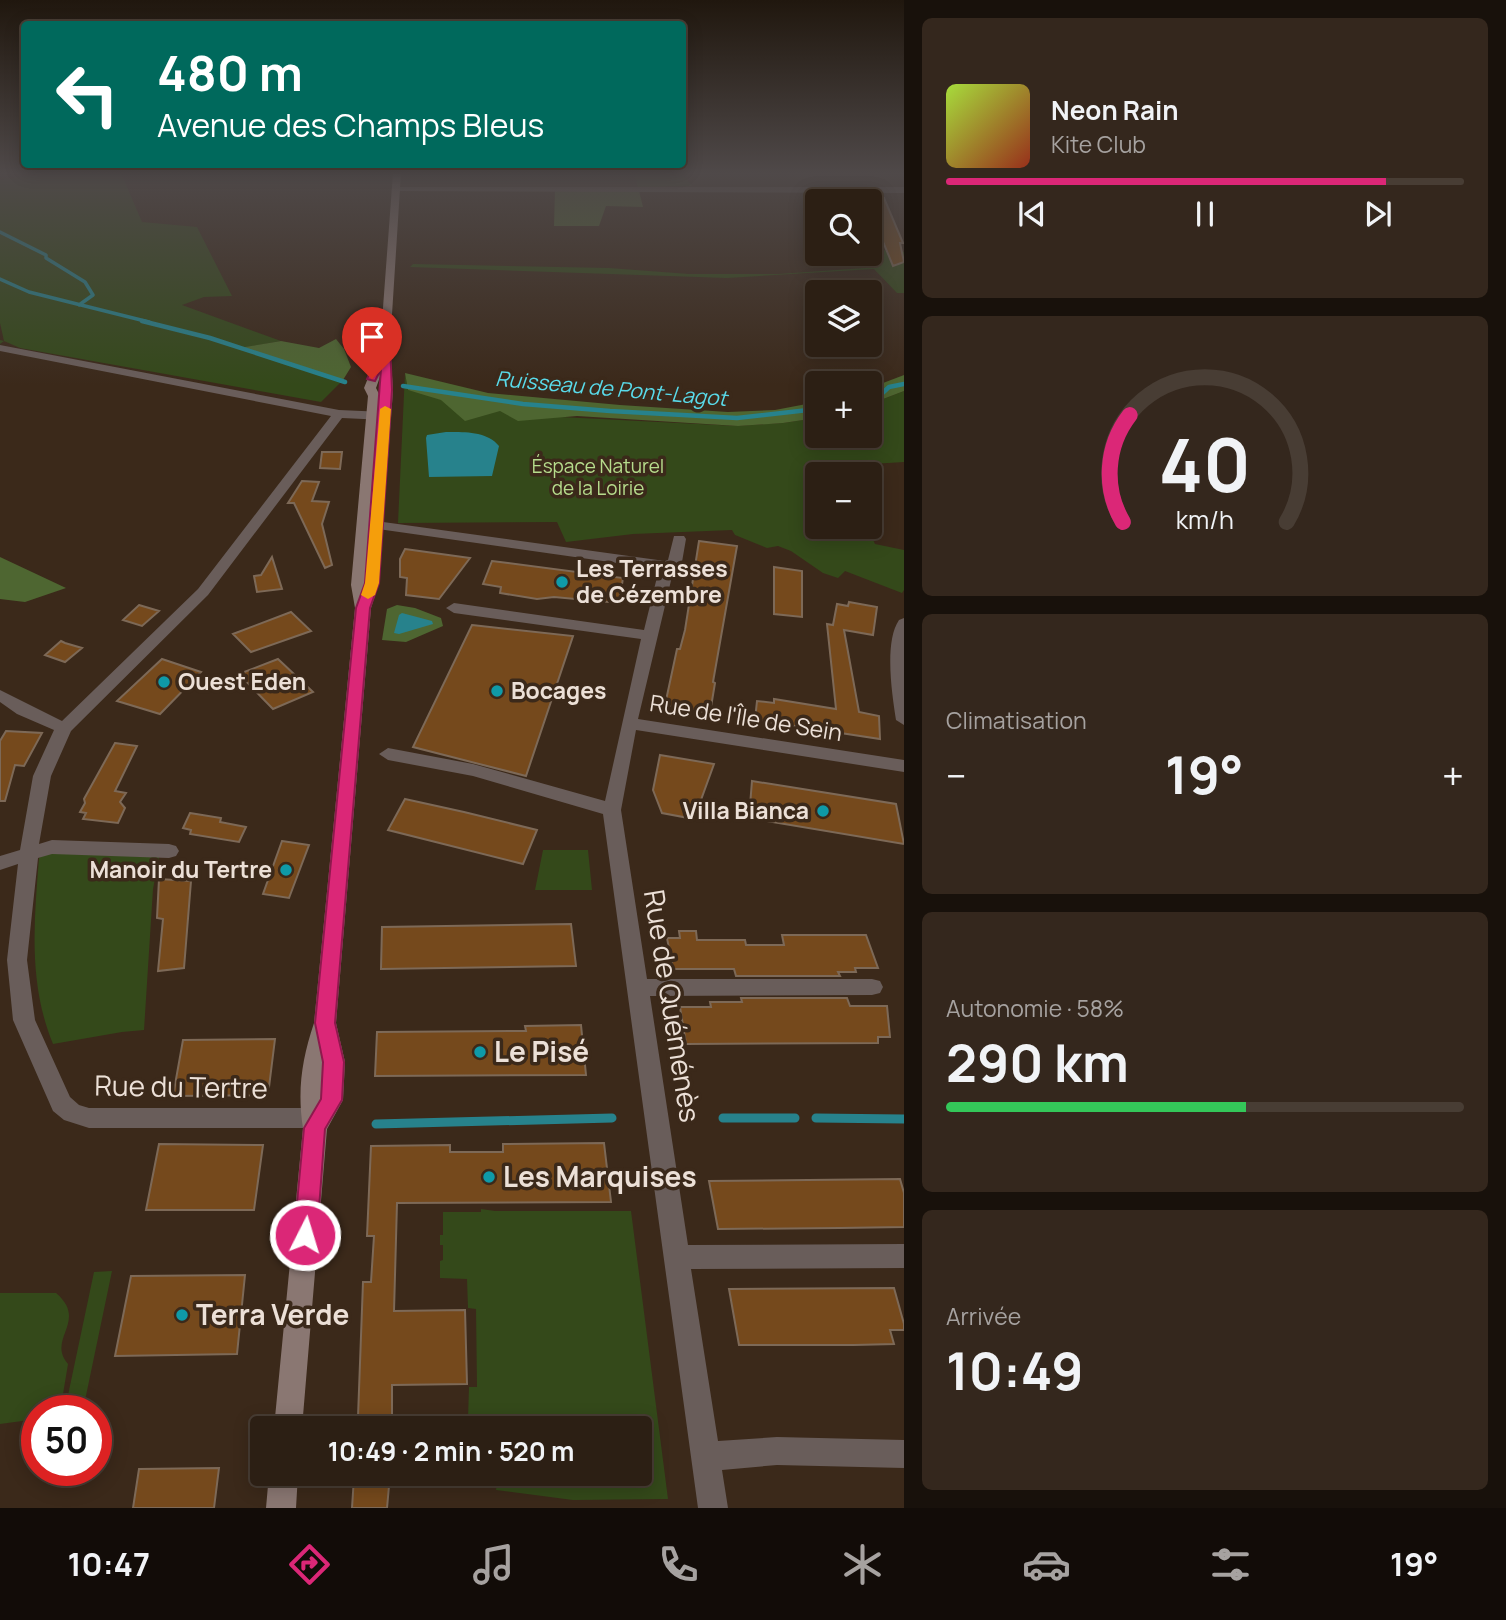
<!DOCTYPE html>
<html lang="fr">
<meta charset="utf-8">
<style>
:root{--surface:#2c1f14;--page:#34271d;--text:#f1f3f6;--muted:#a6a2a0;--line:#483d34;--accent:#db2777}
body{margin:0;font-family:Manrope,sans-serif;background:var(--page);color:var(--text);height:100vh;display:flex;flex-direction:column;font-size:26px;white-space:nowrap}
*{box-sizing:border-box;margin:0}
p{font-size:23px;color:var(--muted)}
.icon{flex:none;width:38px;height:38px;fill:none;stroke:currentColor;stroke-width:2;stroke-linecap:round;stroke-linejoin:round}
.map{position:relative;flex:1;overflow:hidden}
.drawer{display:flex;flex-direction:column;gap:18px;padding:18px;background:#18110b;width:602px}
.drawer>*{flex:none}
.top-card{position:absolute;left:21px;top:21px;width:665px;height:147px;border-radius:7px;box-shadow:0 4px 18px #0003,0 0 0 2px var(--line);background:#00695c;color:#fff;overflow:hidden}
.tools{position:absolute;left:805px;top:189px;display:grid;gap:14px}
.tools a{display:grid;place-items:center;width:77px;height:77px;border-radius:7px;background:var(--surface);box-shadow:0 4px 18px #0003,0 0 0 2px var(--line);font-size:35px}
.speed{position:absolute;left:21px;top:1395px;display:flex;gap:14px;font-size:35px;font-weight:700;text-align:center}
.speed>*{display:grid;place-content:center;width:91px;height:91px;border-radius:50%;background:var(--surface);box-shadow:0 4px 18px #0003,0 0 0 2px var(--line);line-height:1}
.speed .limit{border:10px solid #d22;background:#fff;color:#111}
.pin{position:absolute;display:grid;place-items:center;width:60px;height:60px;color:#fff;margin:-72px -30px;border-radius:50% 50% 50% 0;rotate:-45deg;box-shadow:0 0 7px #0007}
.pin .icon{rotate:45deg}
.me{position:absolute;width:77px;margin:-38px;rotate:5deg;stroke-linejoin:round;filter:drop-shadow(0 0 5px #0008)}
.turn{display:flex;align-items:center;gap:24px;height:147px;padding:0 21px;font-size:32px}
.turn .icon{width:91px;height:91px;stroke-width:2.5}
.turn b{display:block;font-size:49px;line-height:60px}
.big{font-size:52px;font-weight:700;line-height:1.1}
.drawer .tile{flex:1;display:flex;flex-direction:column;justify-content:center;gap:10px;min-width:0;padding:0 24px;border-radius:10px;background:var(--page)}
.drawer .dial{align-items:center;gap:0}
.dial svg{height:182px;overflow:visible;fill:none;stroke:var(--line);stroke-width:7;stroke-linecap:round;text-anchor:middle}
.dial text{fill:var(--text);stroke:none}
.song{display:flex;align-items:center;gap:21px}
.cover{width:84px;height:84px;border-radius:10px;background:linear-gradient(135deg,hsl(80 70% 55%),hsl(10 70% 35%))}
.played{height:7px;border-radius:4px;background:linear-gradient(90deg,var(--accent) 85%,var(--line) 85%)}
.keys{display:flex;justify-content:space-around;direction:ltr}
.heat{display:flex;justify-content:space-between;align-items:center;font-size:38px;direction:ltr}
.charge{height:10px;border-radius:5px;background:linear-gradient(90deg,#34c759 58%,var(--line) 0)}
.trip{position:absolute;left:250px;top:1416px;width:402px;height:70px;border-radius:7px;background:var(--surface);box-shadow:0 4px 18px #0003,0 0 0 2px var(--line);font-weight:700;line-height:70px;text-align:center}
.dock{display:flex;height:112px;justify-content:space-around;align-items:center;background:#120c08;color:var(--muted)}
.dock .icon{width:49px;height:49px}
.dock .on{color:var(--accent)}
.dock b{font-size:32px;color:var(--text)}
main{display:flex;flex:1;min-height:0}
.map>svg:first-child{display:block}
.green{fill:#34491a}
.forest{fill:#4e6631}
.water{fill:#27828c}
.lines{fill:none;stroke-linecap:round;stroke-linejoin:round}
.stream-far2{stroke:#27828c;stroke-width:3.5}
.stream-far1{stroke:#27828c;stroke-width:4.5}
.stream{stroke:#27828c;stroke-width:9}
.building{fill:#75491c;stroke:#7d6957;stroke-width:2}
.street{fill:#695d5a;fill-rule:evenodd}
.secondary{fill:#8a7772;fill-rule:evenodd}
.route{fill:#db2777;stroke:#8e194d;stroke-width:2}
.slow{fill:#f59e0b}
.culture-dot{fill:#0f9aa8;stroke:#3b291a;stroke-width:2.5}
.labels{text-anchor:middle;stroke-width:7;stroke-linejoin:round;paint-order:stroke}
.far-park-label{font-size:19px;fill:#b6dc8c;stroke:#3b291a}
.far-water-label{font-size:21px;font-style:italic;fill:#59dae9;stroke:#3b291a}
.poi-label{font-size:23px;font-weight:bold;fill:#ece0d7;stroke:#3b291a;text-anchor:start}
.street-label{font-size:23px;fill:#ece0d7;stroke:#3b291a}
.near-street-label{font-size:28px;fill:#ece0d7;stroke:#3b291a}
.near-poi-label{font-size:28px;font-weight:bold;fill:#ece0d7;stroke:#3b291a;text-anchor:start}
</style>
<main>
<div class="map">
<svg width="904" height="1508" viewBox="0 0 904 1508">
<rect width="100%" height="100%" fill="#3b291a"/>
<path class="green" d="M46,173h75l21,49 55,5 35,69 -28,1 -22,8 99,36 -40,7 102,32 -22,22 -301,-54 -16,-7 -4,3v-4l4,1 -4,-18v-143z
M634,173h48l10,13 -54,1z
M870,219l13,31 21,2v41h-7l-23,-24 -147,9 -317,-11 3,-3 196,4 80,6h89l101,-7 -10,-13z
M405,373l3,17 92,21 61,6 176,9 46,-3 34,-5v18h53v-32l34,-13v71l-64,4 2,8h-25v53h50l8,17 29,6v40l-2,3 -57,-22 -7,7 -15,-5 -32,-22 -13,-5 -11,2 -32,-13 -3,-5 -99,4 -67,8 -9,-20 -159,1z
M543,850h45l4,40h-57z
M46,853l113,4 -6,32 -9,141 -22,2 -69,12c-25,-61 -19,-122 -14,-186z
M481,1209l14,2h136l37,288 -95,1 -77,-10 2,-14 -13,-1 -2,13 -40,-5v-9h197v-46h-200v-8l28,-1 1,-32h8l-1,-78 -8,-1 -1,-29 -27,-1v-17l3,-1v-15h-3v-10h3v-23h38z
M112,1271l-29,139h-46v9l-37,5v-131h56c33,28 -10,46 12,71l-6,36h5l27,-128z"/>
<path class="forest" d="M555,190l84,1 4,16 -37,-1 -7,20h-45z
M336,339l8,10 7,18 -8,13 -104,-32 42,-7 38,7z
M405,373l83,20 132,12 108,7 47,-2 42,-8v16l-34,5 -45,3 -161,-10 -59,5 -18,-10 -35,10 -24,-21 -33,-10z
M904,375v16l-34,13v-16z
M0,557l66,31 -41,14 -25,-3z
M397,605l18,3 26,10 2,8 -37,16 -24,-2 5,-31z"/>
<path class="water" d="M446,432c18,0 41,-1 53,14l-7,30 -63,1 -3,-39 1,-3z
M402,613l30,8 1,3 -34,10 -5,-1 5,-18z"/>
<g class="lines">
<path class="stream-far2" d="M0,232l46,23v3l39,24 8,13 -14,10
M0,279l29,13 120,30"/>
<path class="stream-far1" d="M142,321l68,17 135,44
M403,386l120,18 87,7 127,7 80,-9
M870,400l6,-1 13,-12 15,-3"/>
<path class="stream" d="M723,1118h72
M816,1118l88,1
M376,1124l236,-6"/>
</g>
<path class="building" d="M864,197l20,1 19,45h-3l4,19 -11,4 -23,-56v-9h-4z
M322,452h20l-2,17 -20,-1z
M302,481l17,1 -7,19 17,1 -7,22 10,41 -7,3 -31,-65h-6z
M699,541l38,5 -24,136 2,1 -5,30 -45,-8 12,-56h3l5,-19z
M405,549l65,9 -31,41 -33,-4 1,-17 -7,-1v-18z
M272,557l10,32 -25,3 -3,-16 7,-1z
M492,561l131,17 -4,25 -65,-6 -17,2 -37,-6 1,-6 -18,-3z
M774,567l28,4v46l-28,-3z
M849,602l28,5 -4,28 -29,-5 15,82 20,4 1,23 -125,-19 2,-19 17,2v-4l62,10 -9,-85 6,1 4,-21 11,2z
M139,605l20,6 -17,15 -19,-6z
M291,612l20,19 -60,21 -18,-18z
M472,625l101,11 -47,140 -113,-29z
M61,641l4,2 17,5 -17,14 -20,-7z
M162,659l39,13 -41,42 -43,-13z
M278,659l35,33 -40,17 -34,-35z
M6,731l36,2 -18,33 -9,-1 -10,36h-5v-60z
M115,743l22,3 -22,45 11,2 -6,9 5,6 -7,15 -35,-4 3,-6 -6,-1 5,-9 -1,-4z
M660,755l54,9 -20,55 -32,-6 -9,-23z
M752,781l144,23 8,40 -155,-26z
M405,799l59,13 73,18 -14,34 -135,-34z
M190,813l31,5 -1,4 26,5 -7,15 -49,-8 1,-4 -8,-2z
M282,841l27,4 -20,53 -26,-4z
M159,879l32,2 -7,87 -26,3 5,-52 -6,-1z
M571,924l5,42 -195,3 1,-42z
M679,931h17l1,9h48l1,5h38l-2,-10h84l12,33h-23l1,4h-18l2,4h-104l-2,-7h-61l-6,-31h13z
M741,998h106l3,8h37l3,31h-12v6l-192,1 -6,-37h31l-1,-5h32z
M581,1025l5,50 -211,1 2,-44 149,-1 -1,-5z
M275,1039l-7,56 -95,1 10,-56z
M604,1143l7,59 -214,1 -3,108 71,-1 2,74 -75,1v32h-34l5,-135h8l3,-46h-7l4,-90 79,-1v7h53v-8z
M159,1144l104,1 -9,65h-108z
M900,1179l4,14v34l-64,1 -122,1 -9,-48z
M245,1275l-8,79 -122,2 16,-80z
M894,1288l10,36v6h-14l4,14 -40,1h-115l-10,-56z
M219,1468l-5,40h-81l6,-39z
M390,1475l-3,33h-35l2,-31z"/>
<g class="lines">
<path class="street" d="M393,187h511v6l-508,-2z
M0,345l339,65 46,2 6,4 -6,4 -43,-2 -134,177 -137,136 -20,45 -12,68 13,-4 117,4 7,2 3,5 -3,5 -7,2 -117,-4 -14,4 -11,102 8,60 35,77 9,8 10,3h224l8,3 4,7 -4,7 -8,3h-224l-25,-8 -11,-9 -40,-91 -6,-60 11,-96 -18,6v-14l20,-6 13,-74 21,-46 -37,-16 -17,-12v-12l62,31 136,-132 133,-173 -331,-65z
M376,521l289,40 3,-1 6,-24h10l2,3 -4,23 -8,6 -36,151 266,41v12l-268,-42 -15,80 26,169h225l8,2 3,6 -3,6 -8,2 -222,1 38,249 216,-1v24l-213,1 27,172 59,-4 127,3v28l-127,-3 -55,5 6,38h-30l-95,-694 -130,-38 -85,-16 -9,-6 9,-6 85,16 132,37 36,-162 -187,-26 -8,-5 8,-5 190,27 15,-61 -288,-41 -2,-3z
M904,618v107l-8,-5c-4,-26 -12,-78 3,-100z"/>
<path class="secondary" d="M393,173h8l-11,173 3,44 -14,193 -8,25 -35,415 9,39 -2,38 -16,29 -25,299h-28l29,-300c-6,-38 -1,-69 11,-105l41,-415 -4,-23 17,-189 -4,-8 16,-40zM381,374l-8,113 7,-91 -4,-8z
M269,1474h29l-2,34h-30z"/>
</g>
<linearGradient id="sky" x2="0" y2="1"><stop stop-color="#20170e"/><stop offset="0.45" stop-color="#4f4949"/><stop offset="1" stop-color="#4f4949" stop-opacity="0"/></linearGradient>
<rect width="904" height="385" fill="url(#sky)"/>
<path class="route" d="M382,343l8,2 2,45 -13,193 -9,25 -35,415 9,39 -2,38 -17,29 -8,106 -4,8 -8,3 -8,-3 -3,-8 10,-107 17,-29 2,-37 -8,-39 41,-415 9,-25 16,-214 -6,12 -8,-2z"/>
<path class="slow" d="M385,406l6,3 -12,174 -4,12 -7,4 -7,-4 4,-12 15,-174z"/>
<g class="culture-dot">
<circle cx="562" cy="582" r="7"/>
<circle cx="164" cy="682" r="7"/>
<circle cx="497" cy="691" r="7"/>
<circle cx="823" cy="811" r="7"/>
<circle cx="286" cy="870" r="7"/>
<circle cx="480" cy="1052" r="7"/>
<circle cx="489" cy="1177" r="7"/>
<circle cx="182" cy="1315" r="7"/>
</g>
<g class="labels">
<g class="far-park-label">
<text x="598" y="473">Éspace Naturel<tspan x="598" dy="22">de la Loirie</tspan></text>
</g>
<g class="far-water-label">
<text transform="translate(611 389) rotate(5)" y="7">Ruisseau de Pont-Lagot</text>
</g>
<g class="poi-label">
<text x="576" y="577">Les Terrasses<tspan x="576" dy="26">de Cézembre</tspan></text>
<text x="178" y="690">Ouest Eden</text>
<text x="511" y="699">Bocages</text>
<text x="809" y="819" text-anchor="end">Villa Bianca</text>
<text x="272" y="878" text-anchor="end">Manoir du Tertre</text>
</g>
<g class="street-label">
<text transform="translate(746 718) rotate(9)" y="8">Rue de l'Île de Sein</text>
</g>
<g class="near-street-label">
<text transform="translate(672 1006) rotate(81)" y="10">Rue de Quéménès</text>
<text transform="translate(181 1087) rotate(1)" y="10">Rue du Tertre</text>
</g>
<g class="near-poi-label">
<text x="494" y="1062">Le Pisé</text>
<text x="503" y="1187">Les Marquises</text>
<text x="196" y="1325">Terra Verde</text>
</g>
</g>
</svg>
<div class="tools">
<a><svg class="icon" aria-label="search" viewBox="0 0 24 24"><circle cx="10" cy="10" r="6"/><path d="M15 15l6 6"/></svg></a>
<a><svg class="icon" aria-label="layers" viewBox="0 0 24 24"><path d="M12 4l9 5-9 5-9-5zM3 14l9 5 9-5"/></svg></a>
<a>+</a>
<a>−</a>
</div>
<div class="speed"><div class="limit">50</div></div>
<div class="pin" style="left:372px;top:379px;background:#d93025"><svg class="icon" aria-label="arrive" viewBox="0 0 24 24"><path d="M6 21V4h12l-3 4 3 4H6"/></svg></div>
<svg class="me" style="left:305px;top:1235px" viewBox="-20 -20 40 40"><circle r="17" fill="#db2777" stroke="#fff" stroke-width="3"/><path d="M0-11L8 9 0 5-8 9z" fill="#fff"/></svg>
<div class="trip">10:49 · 2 min · 520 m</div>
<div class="top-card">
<div class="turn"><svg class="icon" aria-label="left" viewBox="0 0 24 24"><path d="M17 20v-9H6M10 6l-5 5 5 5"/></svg><div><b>480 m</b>Avenue des Champs Bleus</div></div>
</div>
</div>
<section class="drawer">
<div class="tile">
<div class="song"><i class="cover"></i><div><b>Neon Rain</b><p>Kite Club</p></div></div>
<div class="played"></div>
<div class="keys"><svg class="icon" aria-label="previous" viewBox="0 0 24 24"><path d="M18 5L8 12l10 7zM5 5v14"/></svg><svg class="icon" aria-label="pause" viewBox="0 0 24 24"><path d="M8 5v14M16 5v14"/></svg><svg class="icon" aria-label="next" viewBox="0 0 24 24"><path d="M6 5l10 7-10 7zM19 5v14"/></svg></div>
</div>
<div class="tile dial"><svg viewBox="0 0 100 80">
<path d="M14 69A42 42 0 1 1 86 69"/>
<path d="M14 69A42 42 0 0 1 17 22" stroke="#db2777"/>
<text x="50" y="56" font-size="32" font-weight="700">40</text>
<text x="50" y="72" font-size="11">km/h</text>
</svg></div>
<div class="tile"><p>Climatisation</p>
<div class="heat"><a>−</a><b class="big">19°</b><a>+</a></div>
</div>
<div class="tile"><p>Autonomie · 58%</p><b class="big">290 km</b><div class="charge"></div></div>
<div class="tile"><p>Arrivée</p><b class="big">10:49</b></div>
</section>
</main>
<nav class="dock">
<b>10:47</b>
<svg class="icon on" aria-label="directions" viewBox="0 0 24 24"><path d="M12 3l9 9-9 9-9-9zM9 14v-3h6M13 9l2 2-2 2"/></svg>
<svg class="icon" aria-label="music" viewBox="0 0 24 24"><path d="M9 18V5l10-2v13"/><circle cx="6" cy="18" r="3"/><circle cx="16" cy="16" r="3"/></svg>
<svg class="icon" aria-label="phone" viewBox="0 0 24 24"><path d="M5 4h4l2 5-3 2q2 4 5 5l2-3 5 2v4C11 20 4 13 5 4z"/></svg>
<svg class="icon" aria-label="climate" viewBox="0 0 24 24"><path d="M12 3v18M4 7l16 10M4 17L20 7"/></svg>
<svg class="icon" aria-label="car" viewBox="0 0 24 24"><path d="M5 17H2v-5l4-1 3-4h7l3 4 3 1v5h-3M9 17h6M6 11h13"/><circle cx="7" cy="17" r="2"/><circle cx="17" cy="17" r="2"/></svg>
<svg class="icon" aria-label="filters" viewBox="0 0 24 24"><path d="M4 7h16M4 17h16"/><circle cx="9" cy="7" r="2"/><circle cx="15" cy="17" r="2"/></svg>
<b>19°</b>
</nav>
